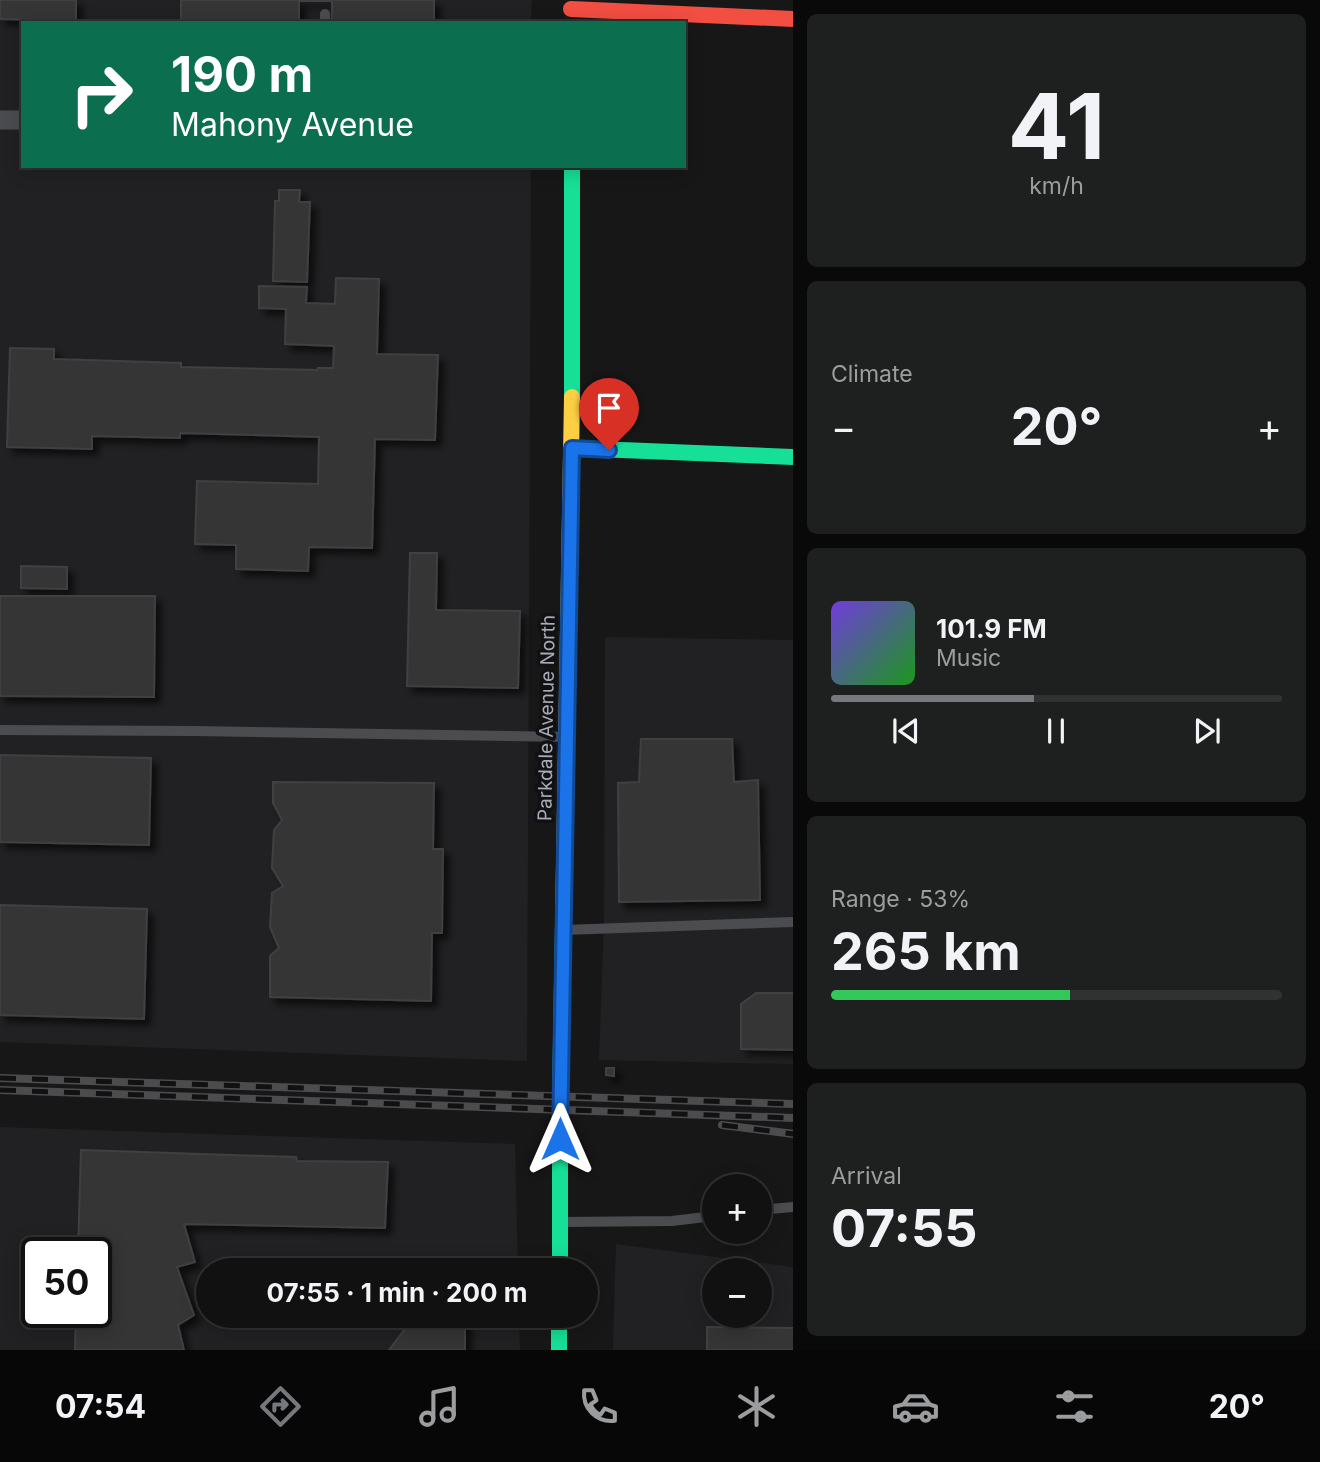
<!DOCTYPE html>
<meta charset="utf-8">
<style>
:root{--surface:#111;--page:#1e1f1f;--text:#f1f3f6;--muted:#9c9d9f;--line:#303131;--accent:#76787e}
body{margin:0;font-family:Inter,sans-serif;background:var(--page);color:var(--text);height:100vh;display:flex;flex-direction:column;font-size:26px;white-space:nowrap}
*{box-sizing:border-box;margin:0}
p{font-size:23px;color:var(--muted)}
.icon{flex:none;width:38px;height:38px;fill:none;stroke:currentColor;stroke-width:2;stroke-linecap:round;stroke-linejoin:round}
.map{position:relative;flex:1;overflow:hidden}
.sheet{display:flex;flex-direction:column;gap:14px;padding:14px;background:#090909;width:527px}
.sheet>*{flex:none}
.guide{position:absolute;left:21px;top:21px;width:665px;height:147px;border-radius:0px;box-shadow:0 4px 18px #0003,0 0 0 2px var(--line);background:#0b6e4f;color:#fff;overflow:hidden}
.fabs{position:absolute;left:702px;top:1174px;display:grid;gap:14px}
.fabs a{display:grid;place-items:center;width:70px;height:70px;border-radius:50%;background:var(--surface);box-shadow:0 4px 18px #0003,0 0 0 2px var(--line);font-size:35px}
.speed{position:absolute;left:21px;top:1237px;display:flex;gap:14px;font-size:35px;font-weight:700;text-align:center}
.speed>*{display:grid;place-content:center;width:91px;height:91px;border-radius:50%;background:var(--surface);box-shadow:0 4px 18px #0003,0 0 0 2px var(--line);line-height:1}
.speed .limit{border:4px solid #111;border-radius:10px;background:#fff;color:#111}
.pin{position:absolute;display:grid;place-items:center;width:60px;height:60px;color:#fff;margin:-72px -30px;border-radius:50% 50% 50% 0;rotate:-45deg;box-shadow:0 0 7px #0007}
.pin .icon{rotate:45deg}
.me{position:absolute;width:77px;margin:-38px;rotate:0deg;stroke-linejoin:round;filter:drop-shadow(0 0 5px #0008)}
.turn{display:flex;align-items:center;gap:24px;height:147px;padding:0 35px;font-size:32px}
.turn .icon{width:91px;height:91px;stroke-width:2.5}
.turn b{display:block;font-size:49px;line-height:60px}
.big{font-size:52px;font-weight:700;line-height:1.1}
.sheet .card{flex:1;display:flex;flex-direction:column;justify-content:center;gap:10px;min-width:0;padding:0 24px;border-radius:10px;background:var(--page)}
.sheet .dial{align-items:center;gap:0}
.dial b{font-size:91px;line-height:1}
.song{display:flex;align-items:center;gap:21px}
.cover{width:84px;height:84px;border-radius:10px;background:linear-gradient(135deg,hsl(260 70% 55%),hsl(120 70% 35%))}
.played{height:7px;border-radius:4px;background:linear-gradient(90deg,var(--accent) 45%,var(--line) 45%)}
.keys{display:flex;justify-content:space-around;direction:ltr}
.heat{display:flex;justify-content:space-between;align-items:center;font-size:38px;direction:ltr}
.charge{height:10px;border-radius:5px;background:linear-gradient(90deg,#34c759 53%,var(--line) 0)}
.trip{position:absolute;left:196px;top:1258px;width:402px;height:70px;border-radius:35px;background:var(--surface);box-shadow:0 4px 18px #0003,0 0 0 2px var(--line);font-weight:700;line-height:70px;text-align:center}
.menu{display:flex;height:112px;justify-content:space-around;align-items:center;background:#070707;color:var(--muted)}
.menu .icon{width:49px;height:49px}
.menu .selected{color:var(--accent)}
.menu b{font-size:32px;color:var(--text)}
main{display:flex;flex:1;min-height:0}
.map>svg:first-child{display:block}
.built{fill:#212123;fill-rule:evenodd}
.building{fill:#353536;stroke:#3f4043;stroke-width:2;filter:url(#shadow)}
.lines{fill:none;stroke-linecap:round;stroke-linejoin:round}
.lane{stroke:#4b4c4f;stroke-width:10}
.street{stroke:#4b4c4f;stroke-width:19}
.fast{stroke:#16e098;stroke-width:16}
.slow{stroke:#ffcf43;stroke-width:16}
.jam{stroke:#f24e42;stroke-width:16}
.rail-casing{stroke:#4c4c4e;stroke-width:8}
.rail{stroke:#111113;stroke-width:5;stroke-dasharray:16;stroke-linecap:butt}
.route-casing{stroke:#114b97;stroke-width:18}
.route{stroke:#1a73e8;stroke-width:12}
.labels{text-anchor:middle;stroke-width:7;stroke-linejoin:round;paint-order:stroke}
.street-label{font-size:19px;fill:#a9acb6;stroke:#111113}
</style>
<main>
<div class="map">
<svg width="794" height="1350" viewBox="0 0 794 1350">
<defs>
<filter id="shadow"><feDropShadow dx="6" dy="6" stdDeviation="3.5" flood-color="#0009"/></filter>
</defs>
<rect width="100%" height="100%" fill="#171717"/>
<path class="built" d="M0,0h532l-1,23h-508v143h508l-4,895 -527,-19z
M605,637l188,3v424l-194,-4 5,-141z
M0,1127l515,17 3,126h-310v46h311l1,34h-520zM37,1253h59v59h-59z
M616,1244l177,23v83h-180zM714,1270h46v46h-46z"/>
<path class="building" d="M0,0h76v21l-76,-2z
M181,0h253v23h-102v-22h-33v22h-118z
M279,190h21l-1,12h11l-3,80 -34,-1 2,-80h4z
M336,278l43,1 -2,75 61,1 -3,85 -60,-1 -3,109 -63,-1 -1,24 -72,-2v-24l-41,-1 2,-63 121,3 1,-47 -139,-4v5l-88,-2v13l-85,-2 3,-99 44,1v10l127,4v4l136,3 1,-2h15l1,-22 -49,-2 1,-35 -27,-1v-22l48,1 -1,16 29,1z
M410,553h27l-1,57 84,1 -2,77 -111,-2z
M21,566l46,1v22l-46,-1z
M0,596h155l-1,101 -154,-1z
M641,739h91l2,43 24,-2 2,120 -141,2 -1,-119 21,-1z
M0,755l151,3 -2,87 -149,-3z
M273,782l161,1 -1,66h10l-1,84h-10l-1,68 -161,-4v-41l9,-8 -9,-21 2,-34 11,-7 -11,-18 2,-38 8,-10 -9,-17z
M0,905l147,4 -3,110 -144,-4z
M756,993h38v57l-53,-1v-45z
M606,1068h8v8l-8,-1z
M81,1150l215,7 1,4 91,1 -3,66 -201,-4 11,38 -18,5 17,48 -16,10 6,25h-109l1,-38h20v-59h-18z
M415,1316h50v34h-76z
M707,1327l87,1v22h-87z"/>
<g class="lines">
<path class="lane" d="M325,14v9
M0,730l193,1 373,6
M563,930l231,-8
M760,1210l34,-3
M561,1222l111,-1 42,-5"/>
<path class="street" d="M0,120h23"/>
<path class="fast" d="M572,166v231
M572,448l222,9
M560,1270v-174l3,-172
M559,1316v34"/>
<path class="slow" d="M563,924l9,-527"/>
<path class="jam" d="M571,9l223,10"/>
<g class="rail-casing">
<path id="rail" d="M0,1078l794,26
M0,1090l794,28
M722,1125l72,9"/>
</g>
<use href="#rail" class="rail"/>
</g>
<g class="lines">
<g class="route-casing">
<path id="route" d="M560,1139l12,-691 37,2"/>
</g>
<use href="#route" class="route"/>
</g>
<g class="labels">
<g class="street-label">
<text transform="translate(546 718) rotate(-89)" y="7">Parkdale Avenue North</text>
</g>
</g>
</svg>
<div class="fabs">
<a>+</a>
<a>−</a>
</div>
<div class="speed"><div class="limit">50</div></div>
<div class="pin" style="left:609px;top:450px;background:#d93025"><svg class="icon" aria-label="arrive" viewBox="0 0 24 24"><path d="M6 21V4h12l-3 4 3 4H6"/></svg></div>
<svg class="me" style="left:560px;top:1139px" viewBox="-20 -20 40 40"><path d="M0-17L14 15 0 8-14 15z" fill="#1a73e8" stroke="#fff" stroke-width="4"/></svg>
<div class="trip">07:55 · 1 min · 200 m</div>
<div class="guide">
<div class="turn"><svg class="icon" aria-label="right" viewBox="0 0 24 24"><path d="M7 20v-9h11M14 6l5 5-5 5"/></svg><div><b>190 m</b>Mahony Avenue</div></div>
</div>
</div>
<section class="sheet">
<div class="card dial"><b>41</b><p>km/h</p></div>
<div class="card"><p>Climate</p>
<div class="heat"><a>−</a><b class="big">20°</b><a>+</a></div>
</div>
<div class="card">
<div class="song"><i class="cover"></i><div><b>101.9 FM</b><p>Music</p></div></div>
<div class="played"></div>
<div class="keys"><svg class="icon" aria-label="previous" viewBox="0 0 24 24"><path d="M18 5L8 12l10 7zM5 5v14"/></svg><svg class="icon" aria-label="pause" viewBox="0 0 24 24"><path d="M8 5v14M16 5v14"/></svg><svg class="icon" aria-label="next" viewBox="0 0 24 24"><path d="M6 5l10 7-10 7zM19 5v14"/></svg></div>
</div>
<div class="card"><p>Range · 53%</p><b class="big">265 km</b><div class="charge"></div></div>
<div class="card"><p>Arrival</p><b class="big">07:55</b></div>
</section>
</main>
<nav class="menu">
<b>07:54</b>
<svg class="icon selected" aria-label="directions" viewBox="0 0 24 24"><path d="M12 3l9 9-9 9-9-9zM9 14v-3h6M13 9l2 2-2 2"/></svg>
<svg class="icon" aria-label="music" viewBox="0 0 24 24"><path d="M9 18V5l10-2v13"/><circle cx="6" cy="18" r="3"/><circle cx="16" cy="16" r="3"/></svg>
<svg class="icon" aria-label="phone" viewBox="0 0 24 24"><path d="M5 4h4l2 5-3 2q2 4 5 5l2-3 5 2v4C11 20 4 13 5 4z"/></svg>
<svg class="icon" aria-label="climate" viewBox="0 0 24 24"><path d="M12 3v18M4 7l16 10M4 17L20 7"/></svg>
<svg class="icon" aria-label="car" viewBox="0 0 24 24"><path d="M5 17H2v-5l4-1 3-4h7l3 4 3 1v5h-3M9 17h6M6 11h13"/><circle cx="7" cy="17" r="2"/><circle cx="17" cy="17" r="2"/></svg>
<svg class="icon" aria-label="filters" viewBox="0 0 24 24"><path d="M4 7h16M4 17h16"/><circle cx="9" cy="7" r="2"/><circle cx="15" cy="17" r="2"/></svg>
<b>20°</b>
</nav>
